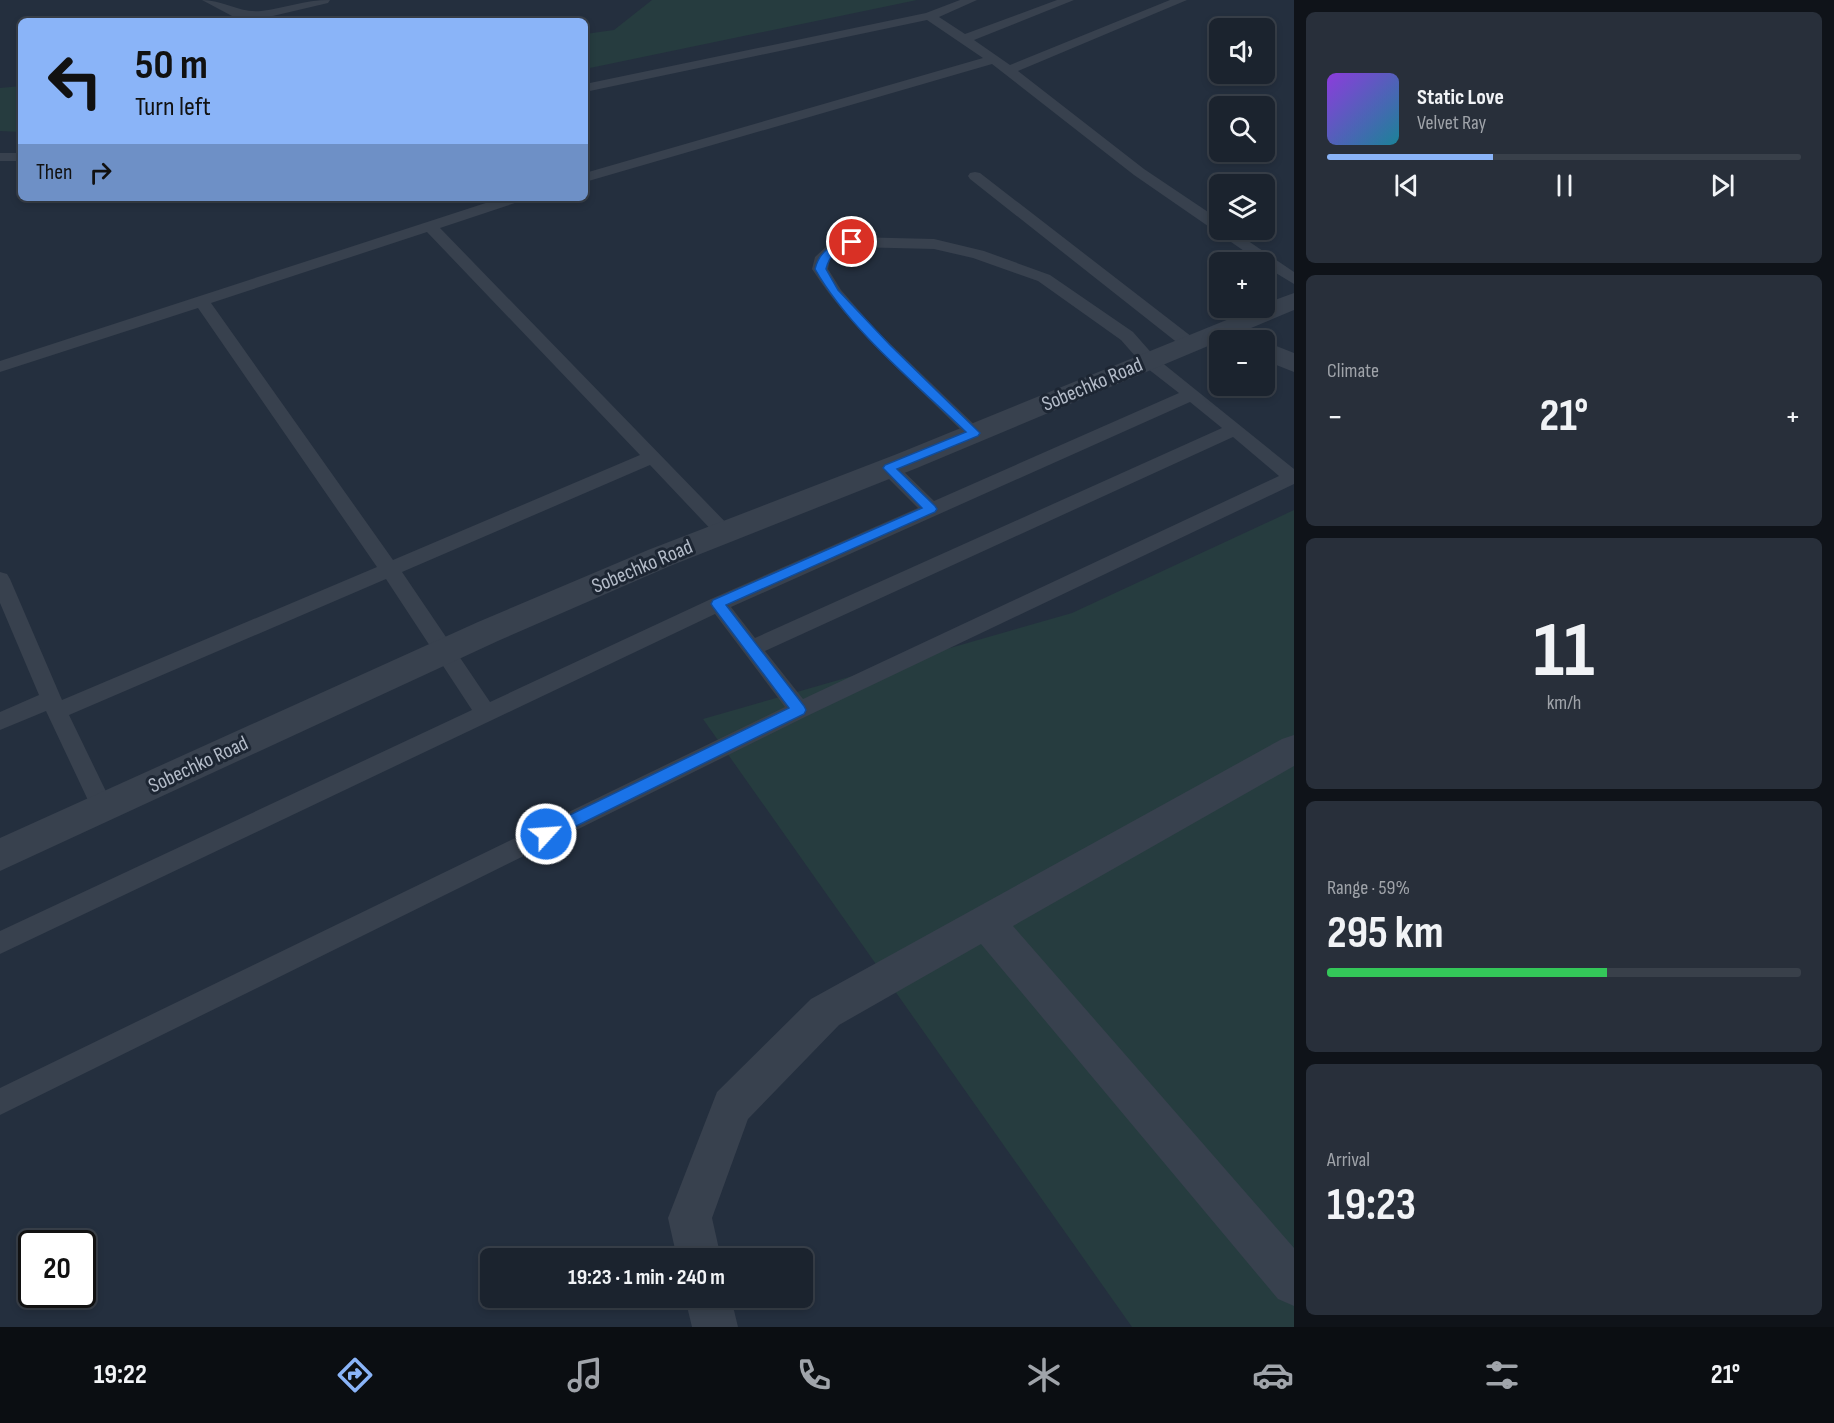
<!DOCTYPE html>
<meta charset="utf-8">
<style>
:root{--surface:#1b232e;--page:#282f3a;--text:#f1f3f6;--muted:#a0a4aa;--line:#39404a;--accent:#8ab4f8}
body{margin:0;font-family:"Sofia Sans Condensed",sans-serif;background:var(--page);color:var(--text);height:100vh;display:flex;flex-direction:column;font-size:22px;white-space:nowrap}
*{box-sizing:border-box;margin:0}
p{font-size:20px;color:var(--muted)}
.icon{flex:none;width:33px;height:33px;fill:none;stroke:currentColor;stroke-width:2;stroke-linecap:round;stroke-linejoin:round}
.map{position:relative;flex:1;overflow:hidden}
.details{display:flex;flex-direction:column;gap:12px;padding:12px;background:#0f1319;width:540px}
.details>*{flex:none}
.banner{position:absolute;left:18px;top:18px;width:570px;height:183px;border-radius:9px;box-shadow:0 3px 9px #0003,0 0 0 2px var(--line);background:#8ab4f8;color:#111;overflow:hidden}
.fabs{position:absolute;left:1209px;top:18px;display:grid;gap:12px}
.fabs a{display:grid;place-items:center;width:66px;height:66px;border-radius:9px;background:var(--surface);box-shadow:0 3px 9px #0003,0 0 0 2px var(--line);font-size:30px}
.speed{position:absolute;left:18px;top:1230px;display:flex;gap:12px;font-size:30px;font-weight:700;text-align:center}
.speed>*{display:grid;place-content:center;width:78px;height:78px;border-radius:50%;background:var(--surface);box-shadow:0 3px 9px #0003,0 0 0 2px var(--line);line-height:1}
.speed .limit{border:3px solid #111;border-radius:9px;background:#fff;color:#111}
.pin{position:absolute;display:grid;place-items:center;width:51px;height:51px;color:#fff;margin:-26px;border:3px solid #fff;border-radius:50%;box-shadow:0 2px 6px #0007}
.me{position:absolute;width:66px;margin:-33px;rotate:64deg;stroke-linejoin:round;filter:drop-shadow(0 0 4px #0008)}
.turn{display:flex;align-items:center;gap:21px;height:126px;padding:0 18px;font-size:27px}
.turn .icon{width:78px;height:78px;stroke-width:2.5}
.turn b{display:block;font-size:42px;line-height:51px}
.then{display:flex;align-items:center;height:57px;padding:0 18px;background:#0003;gap:12px;font-size:22px}
.big{font-size:45px;font-weight:700;line-height:1.1}
.details .tile{flex:1;display:flex;flex-direction:column;justify-content:center;gap:9px;min-width:0;padding:0 21px;border-radius:9px;background:var(--page)}
.details .dial{align-items:center;gap:0}
.dial b{font-size:78px;line-height:1}
.song{display:flex;align-items:center;gap:18px}
.cover{width:72px;height:72px;border-radius:9px;background:linear-gradient(135deg,hsl(270 70% 55%),hsl(190 70% 35%))}
.played{height:6px;border-radius:3px;background:linear-gradient(90deg,var(--accent) 35%,var(--line) 35%)}
.keys{display:flex;justify-content:space-around;direction:ltr}
.heat{display:flex;justify-content:space-between;align-items:center;font-size:33px;direction:ltr}
.charge{height:9px;border-radius:4px;background:linear-gradient(90deg,#34c759 59%,var(--line) 0)}
.trip{position:absolute;left:480px;top:1248px;width:333px;height:60px;border-radius:9px;background:var(--surface);box-shadow:0 3px 9px #0003,0 0 0 2px var(--line);font-weight:700;line-height:60px;text-align:center}
.menu{display:flex;height:96px;justify-content:space-around;align-items:center;background:#0b0e12;color:var(--muted)}
.menu .icon{width:42px;height:42px}
.menu .current{color:var(--accent)}
.menu b{font-size:27px;color:var(--text)}
main{display:flex;flex:1;min-height:0}
.map>svg:first-child{display:block}
.green{fill:#263c3f}
.lines{fill:none;stroke-linecap:round;stroke-linejoin:round}
.lane{fill:#38414e;fill-rule:evenodd}
.street{fill:#38414e;fill-rule:evenodd}
.route{fill:#1a73e8;stroke:#114b97;stroke-width:1.5}
.labels{text-anchor:middle;stroke-width:6;stroke-linejoin:round;paint-order:stroke}
.street-label{font-size:21px;fill:#b4bcc9;stroke:#1d2633}
</style>
<main>
<div class="map">
<svg width="1294" height="1327" viewBox="0 0 1294 1327">
<rect width="100%" height="100%" fill="#242f3e"/>
<path class="green" d="M652,0h265l-332,69v-35l29,-4z
M21,86v46l-21,-1v-43z
M1294,510v817h-162l-429,-608 369,-106z"/>
<g class="lines">
<path class="lane" d="M202,0c21,0 37,13 59,11 25,-3 42,-11 69,-11l-2,3 -68,16 -28,-3z
M960,0h17l-38,17 26,17 92,-34h17l-100,40 36,25 160,-65h17l-169,71 126,98 76,51v10h12l62,42v12l-30,-18v-4h-4l-126,-87 -142,-111 -407,118v-9l398,-115 -56,-38 -342,72v-8l341,-71z
M0,153h21v8h-21z
M975,172l5,1 216,167 2,4 -2,4h-12l-214,-169 -2,-3 2,-3z
M501,198h22l-2,3 -81,27 295,304 -3,5 -7,2 -7,-2 -68,-72 -248,107 88,130 221,-103 207,-91 -36,-36 -2,-4 2,-4 7,-2 7,2 38,37 245,-108 -36,-28 -22,-25 -83,-59 -65,-23 -39,-9 -81,-2 -13,4 -10,8 -2,10 13,21 36,41 106,102 -3,4h-12c-54,-55 -114,-103 -156,-168l3,-12 13,-12 24,-8 82,2 50,12 66,24 83,57 22,25 139,112v15l-487,232 -807,399v-27l785,-381 -70,-93 -715,340v-23l472,-221 -86,-131 -317,136 45,93 -3,7 -8,3 -8,-3 -49,-104 -46,19v-18l39,-17 -39,-92v-31l7,2 3,5 52,121 315,-133 -179,-259 -198,64v-11zM427,232l213,223 -247,105 -182,-257zM1190,402l32,26 -467,210 -24,-31zM1233,437l46,39 -476,223 -38,-48z"/>
<path class="street" d="M1294,293v17l-377,158 -247,98 -170,74 -500,231v-33l478,-216 170,-72 249,-96 359,-146h8v-4z
M1264,341l30,12v19l-30,-12z
M1294,735v31l-281,160 281,322v58l-16,-7 -297,-355 -142,81 -91,94 -36,99 9,40h-44l-9,-40 49,-126 94,-93 471,-260z
M685,1298h46l7,29h-46z"/>
</g>
<path class="route" d="M852,239l4,1v5c-16,4 -26,7 -30,24l12,21 52,55 90,88 -2,3 -81,33 38,37 2,3 -2,3 -209,93 78,101 2,4 -2,4 -252,124 -6,2 -5,-2 -2,-4 2,-5 248,-121 -76,-101 -2,-3 2,-4 209,-92 -39,-40 2,-3 81,-33c-50,-48 -117,-103 -151,-163 5,-20 18,-25 37,-30z"/>
<g class="labels">
<g class="street-label">
<text transform="translate(1092 384) rotate(-23)" y="7">Sobechko Road</text>
<text transform="translate(642 566) rotate(-23)" y="7">Sobechko Road</text>
<text transform="translate(198 764) rotate(-25)" y="7">Sobechko Road</text>
</g>
</g>
</svg>
<div class="fabs">
<a><svg class="icon" aria-label="sound" viewBox="0 0 24 24"><path d="M4 9h4l5-4v14l-5-4H4zM17 9q2 3 0 6"/></svg></a>
<a><svg class="icon" aria-label="search" viewBox="0 0 24 24"><circle cx="10" cy="10" r="6"/><path d="M15 15l6 6"/></svg></a>
<a><svg class="icon" aria-label="layers" viewBox="0 0 24 24"><path d="M12 4l9 5-9 5-9-5zM3 14l9 5 9-5"/></svg></a>
<a>+</a>
<a>−</a>
</div>
<div class="speed"><div class="limit">20</div></div>
<div class="pin" style="left:852px;top:242px;background:#d93025"><svg class="icon" aria-label="arrive" viewBox="0 0 24 24"><path d="M6 21V4h12l-3 4 3 4H6"/></svg></div>
<svg class="me" style="left:546px;top:834px" viewBox="-20 -20 40 40"><circle r="17" fill="#1a73e8" stroke="#fff" stroke-width="3"/><path d="M0-11L8 9 0 5-8 9z" fill="#fff"/></svg>
<div class="trip">19:23 · 1 min · 240 m</div>
<div class="banner">
<div class="turn"><svg class="icon" aria-label="left" viewBox="0 0 24 24"><path d="M17 20v-9H6M10 6l-5 5 5 5"/></svg><div><b>50 m</b>Turn left</div></div>
<div class="then">Then<svg class="icon" aria-label="right" viewBox="0 0 24 24"><path d="M7 20v-9h11M14 6l5 5-5 5"/></svg></div>
</div>
</div>
<section class="details">
<div class="tile">
<div class="song"><i class="cover"></i><div><b>Static Love</b><p>Velvet Ray</p></div></div>
<div class="played"></div>
<div class="keys"><svg class="icon" aria-label="previous" viewBox="0 0 24 24"><path d="M18 5L8 12l10 7zM5 5v14"/></svg><svg class="icon" aria-label="pause" viewBox="0 0 24 24"><path d="M8 5v14M16 5v14"/></svg><svg class="icon" aria-label="next" viewBox="0 0 24 24"><path d="M6 5l10 7-10 7zM19 5v14"/></svg></div>
</div>
<div class="tile"><p>Climate</p>
<div class="heat"><a>−</a><b class="big">21°</b><a>+</a></div>
</div>
<div class="tile dial"><b>11</b><p>km/h</p></div>
<div class="tile"><p>Range · 59%</p><b class="big">295 km</b><div class="charge"></div></div>
<div class="tile"><p>Arrival</p><b class="big">19:23</b></div>
</section>
</main>
<nav class="menu">
<b>19:22</b>
<svg class="icon current" aria-label="directions" viewBox="0 0 24 24"><path d="M12 3l9 9-9 9-9-9zM9 14v-3h6M13 9l2 2-2 2"/></svg>
<svg class="icon" aria-label="music" viewBox="0 0 24 24"><path d="M9 18V5l10-2v13"/><circle cx="6" cy="18" r="3"/><circle cx="16" cy="16" r="3"/></svg>
<svg class="icon" aria-label="phone" viewBox="0 0 24 24"><path d="M5 4h4l2 5-3 2q2 4 5 5l2-3 5 2v4C11 20 4 13 5 4z"/></svg>
<svg class="icon" aria-label="climate" viewBox="0 0 24 24"><path d="M12 3v18M4 7l16 10M4 17L20 7"/></svg>
<svg class="icon" aria-label="car" viewBox="0 0 24 24"><path d="M5 17H2v-5l4-1 3-4h7l3 4 3 1v5h-3M9 17h6M6 11h13"/><circle cx="7" cy="17" r="2"/><circle cx="17" cy="17" r="2"/></svg>
<svg class="icon" aria-label="filters" viewBox="0 0 24 24"><path d="M4 7h16M4 17h16"/><circle cx="9" cy="7" r="2"/><circle cx="15" cy="17" r="2"/></svg>
<b>21°</b>
</nav>
